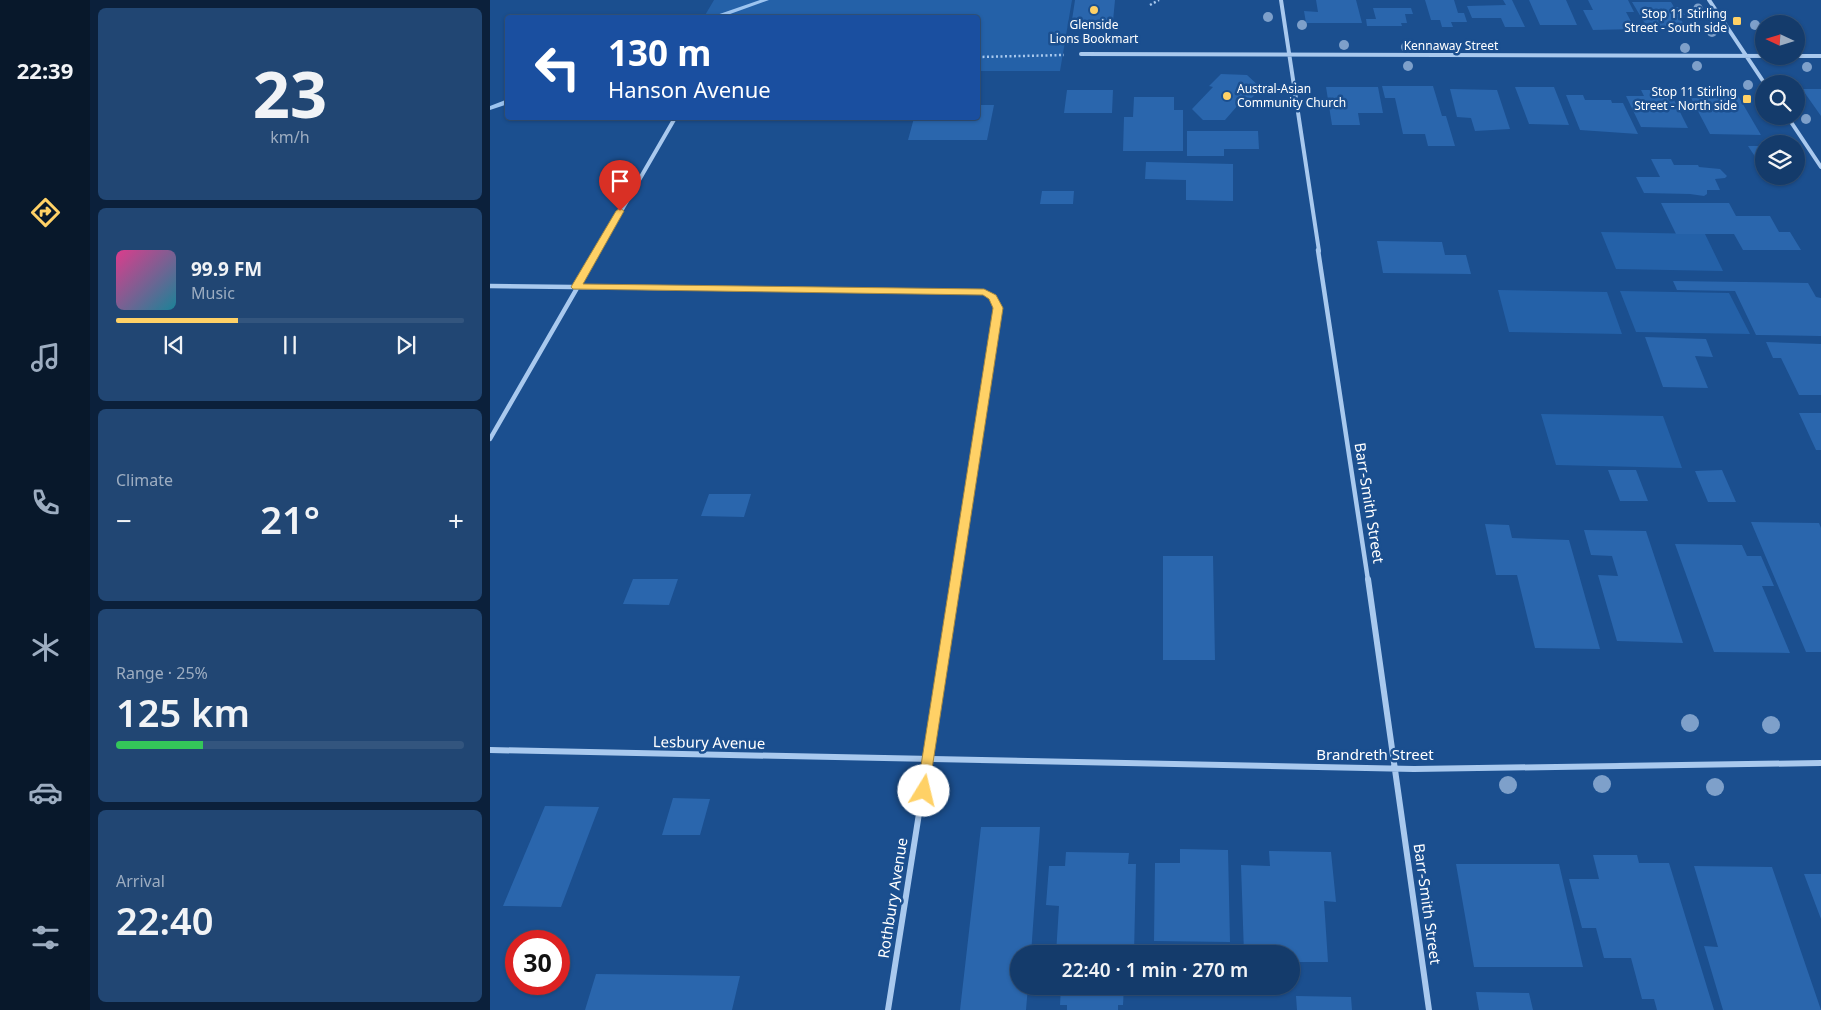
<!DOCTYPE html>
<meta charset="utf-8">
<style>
:root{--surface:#143b6b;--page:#214673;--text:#f1f3f6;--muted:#9dadc1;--line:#33557e;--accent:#ffd166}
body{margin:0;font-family:"Noto Sans",sans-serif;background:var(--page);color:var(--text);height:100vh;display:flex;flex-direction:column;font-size:19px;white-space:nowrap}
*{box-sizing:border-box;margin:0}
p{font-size:16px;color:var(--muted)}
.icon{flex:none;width:28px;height:28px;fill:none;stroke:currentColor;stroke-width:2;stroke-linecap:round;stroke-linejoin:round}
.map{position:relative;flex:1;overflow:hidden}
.drawer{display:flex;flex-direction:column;gap:8px;padding:8px;background:#0b203b;width:400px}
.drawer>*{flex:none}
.guide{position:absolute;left:15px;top:15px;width:475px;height:105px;border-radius:5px;box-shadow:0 1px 4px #0004,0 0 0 1px var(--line);background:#1a4fa0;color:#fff;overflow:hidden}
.needle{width:32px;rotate:274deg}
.tools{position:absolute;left:1265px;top:15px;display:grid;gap:10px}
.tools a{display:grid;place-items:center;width:50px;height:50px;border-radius:50%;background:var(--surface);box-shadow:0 1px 4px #0004,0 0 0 1px var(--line);font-size:25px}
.speed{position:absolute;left:15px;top:930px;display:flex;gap:10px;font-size:25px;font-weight:700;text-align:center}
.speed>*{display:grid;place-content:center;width:65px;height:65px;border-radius:50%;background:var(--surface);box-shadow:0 1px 4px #0004,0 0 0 1px var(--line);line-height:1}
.speed .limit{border:8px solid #d22;background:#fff;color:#111}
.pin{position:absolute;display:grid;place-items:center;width:42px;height:42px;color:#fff;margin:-51px -21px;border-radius:50% 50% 50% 0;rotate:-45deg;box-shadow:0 0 5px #0007}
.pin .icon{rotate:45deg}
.me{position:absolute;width:55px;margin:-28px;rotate:9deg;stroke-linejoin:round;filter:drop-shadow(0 0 4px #0008)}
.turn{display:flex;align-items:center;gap:18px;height:105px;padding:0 20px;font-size:22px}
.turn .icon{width:65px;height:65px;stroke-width:2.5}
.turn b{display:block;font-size:35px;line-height:42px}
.big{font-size:38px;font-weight:600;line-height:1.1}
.drawer .widget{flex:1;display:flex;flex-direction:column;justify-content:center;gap:8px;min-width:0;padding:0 18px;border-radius:8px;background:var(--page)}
.drawer .dial{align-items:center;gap:0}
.dial b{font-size:65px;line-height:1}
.song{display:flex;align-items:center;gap:15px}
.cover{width:60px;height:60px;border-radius:8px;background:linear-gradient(135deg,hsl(330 70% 55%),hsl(190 70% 35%))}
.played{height:5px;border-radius:2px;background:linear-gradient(90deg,var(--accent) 35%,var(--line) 35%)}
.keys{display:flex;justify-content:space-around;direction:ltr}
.heat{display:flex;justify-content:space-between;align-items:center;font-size:28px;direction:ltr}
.charge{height:8px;border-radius:4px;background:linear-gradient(90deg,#34c759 25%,var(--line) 0)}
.trip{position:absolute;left:520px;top:945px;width:290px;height:50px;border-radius:25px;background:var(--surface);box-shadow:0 1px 4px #0004,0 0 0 1px var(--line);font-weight:600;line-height:50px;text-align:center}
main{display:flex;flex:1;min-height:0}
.dock{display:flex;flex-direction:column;width:90px;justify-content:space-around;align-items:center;background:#08182b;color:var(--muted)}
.dock .icon{width:35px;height:35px}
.dock .active{color:var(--accent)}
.dock b{font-size:22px;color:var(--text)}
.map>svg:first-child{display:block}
.green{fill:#2461a8}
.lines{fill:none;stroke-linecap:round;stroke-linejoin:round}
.stream{fill:#9cc4f0;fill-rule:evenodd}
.building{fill:#2a66ad}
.path{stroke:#a9c9ee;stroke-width:2.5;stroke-dasharray:2 2.5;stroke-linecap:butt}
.minor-far2{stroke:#a9c9ee;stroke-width:4}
.minor-far1{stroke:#a9c9ee;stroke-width:4.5}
.minor{stroke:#a9c9ee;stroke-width:6}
.tree{fill:#7ea0ca}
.route{fill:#ffd166;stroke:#a68842}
.poi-dot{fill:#ffd166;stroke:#1b4f8f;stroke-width:2}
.labels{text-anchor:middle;stroke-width:5;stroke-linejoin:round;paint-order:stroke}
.far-poi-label{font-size:12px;fill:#fff;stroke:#1b4f8f;text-anchor:end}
.far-street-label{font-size:12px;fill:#fff;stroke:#1b4f8f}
.street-label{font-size:15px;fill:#fff;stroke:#1b4f8f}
</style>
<main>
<nav class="dock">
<b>22:39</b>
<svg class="icon active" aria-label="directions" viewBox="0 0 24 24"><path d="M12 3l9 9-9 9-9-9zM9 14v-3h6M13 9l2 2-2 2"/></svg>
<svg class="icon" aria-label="music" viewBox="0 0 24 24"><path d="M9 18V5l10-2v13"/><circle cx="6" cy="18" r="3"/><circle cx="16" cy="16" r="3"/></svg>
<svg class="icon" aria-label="phone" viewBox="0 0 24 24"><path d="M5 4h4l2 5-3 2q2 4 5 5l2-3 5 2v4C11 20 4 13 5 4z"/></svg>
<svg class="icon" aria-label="climate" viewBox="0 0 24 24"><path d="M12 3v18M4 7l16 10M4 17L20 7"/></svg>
<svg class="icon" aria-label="car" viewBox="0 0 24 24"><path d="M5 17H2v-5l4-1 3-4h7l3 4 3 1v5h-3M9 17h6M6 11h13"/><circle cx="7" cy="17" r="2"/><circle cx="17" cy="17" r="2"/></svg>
<svg class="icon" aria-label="filters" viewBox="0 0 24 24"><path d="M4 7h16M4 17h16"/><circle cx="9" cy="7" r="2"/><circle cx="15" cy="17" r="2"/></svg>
</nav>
<section class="drawer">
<div class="widget dial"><b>23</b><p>km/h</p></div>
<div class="widget">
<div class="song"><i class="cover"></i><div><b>99.9 FM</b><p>Music</p></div></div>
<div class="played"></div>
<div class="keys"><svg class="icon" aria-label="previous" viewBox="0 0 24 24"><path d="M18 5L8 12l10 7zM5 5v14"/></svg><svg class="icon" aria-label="pause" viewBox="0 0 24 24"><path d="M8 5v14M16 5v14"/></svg><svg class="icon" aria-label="next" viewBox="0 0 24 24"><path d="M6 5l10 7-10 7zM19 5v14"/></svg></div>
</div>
<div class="widget"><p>Climate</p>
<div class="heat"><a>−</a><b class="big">21°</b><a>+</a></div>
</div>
<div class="widget"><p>Range · 25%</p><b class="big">125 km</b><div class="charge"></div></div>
<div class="widget"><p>Arrival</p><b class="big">22:40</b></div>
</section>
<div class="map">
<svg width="1331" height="1010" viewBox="0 0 1331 1010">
<rect width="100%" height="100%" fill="#1b4f8f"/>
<path class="green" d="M224,0h358l-12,71h-82v-53l-274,-1z
M1111,232l104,2 18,37 -107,-2z
M1008,290l109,2 15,42 -113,-2z
M1130,291l109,2 21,41 -114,-2z
M1051,414l122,2 19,52 -126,-3z"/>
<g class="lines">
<path class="stream" d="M270,0h9l-50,18h-11z
M18,99v5l-18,6v-4z"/>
</g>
<path class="building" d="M585,0h40l-2,21 -41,-1z
M826,0h40l6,23h-56l-2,-12 14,1z
M935,0h29l4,13h6l3,9h-16l2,5h-11l-2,-7h-9z
M1013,0h9l13,27h-20l-4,-9h-29l-5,-12 39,-1z
M1039,0h37l11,25h-37z
M1098,0h40l6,12h-8l9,17 -42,1 -10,-20h10z
M1142,2h39l3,5h6l5,8h-7l5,8h-15l2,5 -23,-1z
M883,8h38l2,6h-8l2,9h-6l1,3h-35l-1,-7h10z
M731,74l26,1 14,13 -10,11 -6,-2 -20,23h-22l-11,-11 21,-22 -4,-1z
M892,86h51l9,30h4l9,30h-27l-3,-12h-22l-8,-36h-10z
M836,87h52l5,26h-25l2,12h-28z
M1025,87h39l15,38 -40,-1z
M960,89l47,1 13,39 -35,2 -4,-13 -14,-1z
M1312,89h19v27z
M577,90h46l-1,23h-48z
M1151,90h28l19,38 -47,-1 -15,-31h18z
M1209,93l38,1 24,41 -51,-1 -19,-36h11z
M1076,95h17l2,5h26l1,3h11l15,31 -58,-4z
M644,97h40v13h9v41h-60l1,-34h9z
M488,105h16l-7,35h-79l6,-22h64z
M697,131h71l1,18h-35v7h-37z
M1258,146h16v12h-8z
M1161,159h20l3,6h24l1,2 21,2 7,7 -2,2 -10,1 5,11h-13v4l-3,2 -14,-2 -46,-1 -8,-16h24z
M656,162l87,2v37l-47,-1v-20l-41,-1z
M552,191h32l-1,13h-33z
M1171,203h68l7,13h34l9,16h11l11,18h-58l-9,-16h-58z
M887,241l65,1 3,13h21l5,19 -88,-1z
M1183,281l135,2 8,14 5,1v38l-65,-1 -21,-44 -58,-1z
M1155,337l61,2 7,18 -18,-1 13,32 -45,-1z
M1276,342l55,2v51h-22l-18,-37h-8z
M1309,413h22v37h-5z
M1118,470h28l12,31h-28z
M1232,470l14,32h-28l-13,-31z
M219,494h42l-7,23 -43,-1z
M1261,522l68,1 2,5v124h-15z
M995,524l24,1 3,13 57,2 31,109 -65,-1 -18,-73h-21z
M1094,530l62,1 37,112 -66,-2 -19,-66 20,1 -6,-20 -21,-1z
M1185,544l67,1 5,11h14l13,30h-12l28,67 -76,-1z
M673,556h50l2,104h-52z
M143,579h45l-9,26 -46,-1z
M183,798l37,1 -10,36h-38z
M55,806l54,1 -38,100 -58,-1z
M491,827h59l-9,127h-12v32h9l-2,24h-66z
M690,849l48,1 2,92 -76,-1 1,-78h25z
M779,851l62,1 5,50 -12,-1 4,61h-37v-8h-47l-3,-89 29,1z
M576,852l63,1 -1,11h8l-2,90h-78l3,-48 -13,-1 3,-39h16z
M1103,855h44l2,8h30l45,147h-57l-3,-11h-12l-11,-41h-27l-8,-30h-14l-13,-49h30z
M966,864h103l24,103h-109z
M1204,866l78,1 49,143h-98l-19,-64 14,1z
M1314,874h17v45z
M106,974l144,2 -8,34h-147z
M571,986h63l-1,19h-5v5h-51v-5h-7z
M986,992l53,1 4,17h-54z
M806,996l55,1 1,13h-55z"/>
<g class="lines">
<path class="path" d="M660,5l9,-5
M488,57l86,-2"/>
<path class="minor-far2" d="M791,0l38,251
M1219,0l56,84
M591,54l740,2
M1297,116l34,51
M108,251l77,-133"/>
<path class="minor-far1" d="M828,250l50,330
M0,286l494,6 8,5 6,11 -43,272
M0,439l109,-189"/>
<path class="minor" d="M878,579l61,431
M0,750l924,19 407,-6
M398,1010l68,-431"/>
</g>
<g class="tree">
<circle cx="1208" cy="8" r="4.5"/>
<circle cx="778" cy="17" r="5"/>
<circle cx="812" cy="25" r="5"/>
<circle cx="1265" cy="25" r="5"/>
<circle cx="1222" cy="32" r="5"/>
<circle cx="854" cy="45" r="5"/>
<circle cx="916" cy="47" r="5"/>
<circle cx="1195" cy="48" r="5"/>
<circle cx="918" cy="66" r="5"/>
<circle cx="1207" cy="66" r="5"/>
<circle cx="1317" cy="67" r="5"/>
<circle cx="1258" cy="85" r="5"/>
<circle cx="1316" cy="119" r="5"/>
<circle cx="1200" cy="723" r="9"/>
<circle cx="1281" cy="725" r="9"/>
<circle cx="1112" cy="784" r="9"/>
<circle cx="1018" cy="785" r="9"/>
<circle cx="1225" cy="787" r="9"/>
</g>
<path class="route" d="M130,208l4,3 -41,73 401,5 12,6 7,13 -75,487 -4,2 -5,-2 -2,-4 76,-483 -4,-9 -6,-4 -410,-6 -2,-2 45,-76z"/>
<g class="poi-dot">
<circle cx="604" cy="10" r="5"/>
<rect x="1242" y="16" width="10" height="10" rx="2.5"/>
<circle cx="737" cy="96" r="5"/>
<rect x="1252" y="94" width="10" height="10" rx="2.5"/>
</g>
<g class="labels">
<g class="far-poi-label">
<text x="1237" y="18">Stop 11 Stirling<tspan x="1237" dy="14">Street - South side</tspan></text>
<text x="604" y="29" text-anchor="middle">Glenside<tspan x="604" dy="14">Lions Bookmart</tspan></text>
<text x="747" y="93" text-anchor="start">Austral-Asian<tspan x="747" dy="14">Community Church</tspan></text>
<text x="1247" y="96">Stop 11 Stirling<tspan x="1247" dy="14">Street - North side</tspan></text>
</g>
<g class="far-street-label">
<text x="961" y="50">Kennaway Street</text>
</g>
<g class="street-label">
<text transform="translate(879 503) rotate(81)" y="5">Barr-Smith Street</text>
<text transform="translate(219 743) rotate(1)" y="5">Lesbury Avenue</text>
<text x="885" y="760">Brandreth Street</text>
<text transform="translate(403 898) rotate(-81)" y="5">Rothbury Avenue</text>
<text transform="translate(937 904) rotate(82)" y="5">Barr-Smith Street</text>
</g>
</g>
</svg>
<div class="tools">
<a><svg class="needle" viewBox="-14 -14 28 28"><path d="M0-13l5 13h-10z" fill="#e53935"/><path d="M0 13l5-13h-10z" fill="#9dadc1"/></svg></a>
<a><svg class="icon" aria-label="search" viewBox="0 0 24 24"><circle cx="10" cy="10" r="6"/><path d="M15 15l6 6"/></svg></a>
<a><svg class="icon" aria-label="layers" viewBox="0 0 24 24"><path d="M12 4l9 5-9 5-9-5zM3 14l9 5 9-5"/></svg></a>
</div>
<div class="speed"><div class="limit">30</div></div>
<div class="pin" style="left:130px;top:211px;background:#d93025"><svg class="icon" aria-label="arrive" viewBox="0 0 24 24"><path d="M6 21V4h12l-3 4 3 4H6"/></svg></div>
<svg class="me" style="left:434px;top:791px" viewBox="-20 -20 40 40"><circle r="19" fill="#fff"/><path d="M0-13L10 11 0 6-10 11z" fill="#ffd166"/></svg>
<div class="trip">22:40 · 1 min · 270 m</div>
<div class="guide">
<div class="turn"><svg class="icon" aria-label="left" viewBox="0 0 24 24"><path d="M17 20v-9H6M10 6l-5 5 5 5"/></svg><div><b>130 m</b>Hanson Avenue</div></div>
</div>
</div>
</main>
